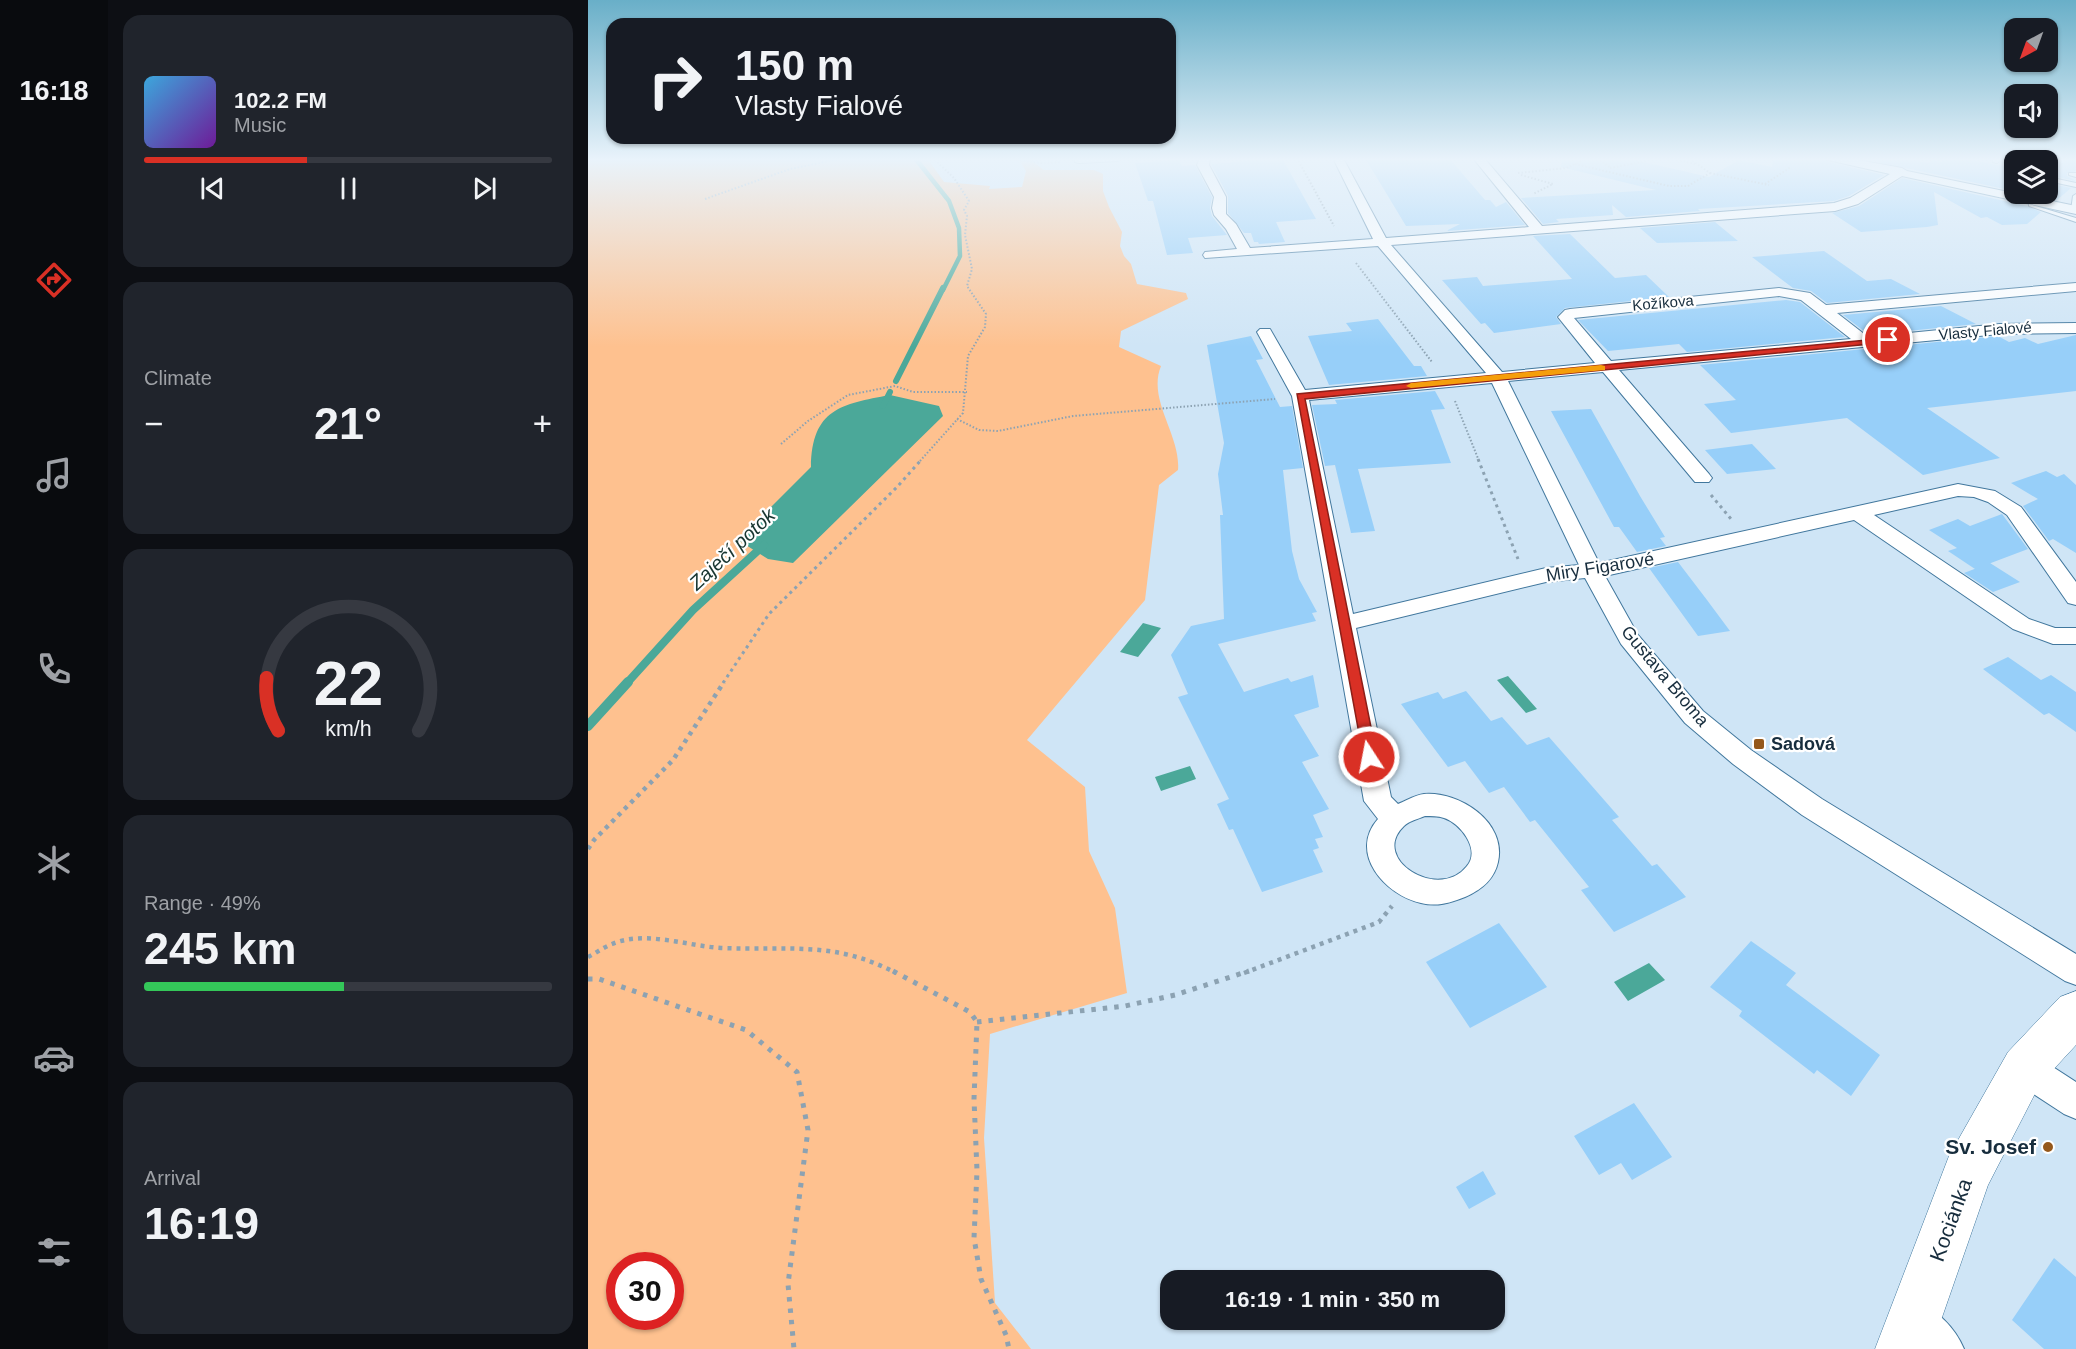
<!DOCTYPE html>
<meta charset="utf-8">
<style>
:root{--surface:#171b24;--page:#20242c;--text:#f1f3f6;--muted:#9ea1a6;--line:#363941;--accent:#d93025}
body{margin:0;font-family:Arial,sans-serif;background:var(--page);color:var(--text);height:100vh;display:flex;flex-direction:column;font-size:22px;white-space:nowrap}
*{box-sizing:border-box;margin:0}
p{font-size:20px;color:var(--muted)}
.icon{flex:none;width:33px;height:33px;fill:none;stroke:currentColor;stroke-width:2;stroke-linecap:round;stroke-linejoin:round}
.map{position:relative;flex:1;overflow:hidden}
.sheet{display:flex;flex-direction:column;gap:15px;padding:15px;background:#0d0f14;width:480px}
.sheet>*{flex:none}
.top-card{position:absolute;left:18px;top:18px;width:570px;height:126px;border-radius:18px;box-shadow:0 2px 4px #0004;background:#171b24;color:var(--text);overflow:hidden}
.needle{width:39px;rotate:221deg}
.tools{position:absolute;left:1416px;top:18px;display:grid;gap:12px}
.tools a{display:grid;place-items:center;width:54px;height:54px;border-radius:12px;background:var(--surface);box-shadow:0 2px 4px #0004;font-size:30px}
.speed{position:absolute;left:18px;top:1252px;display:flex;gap:12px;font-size:30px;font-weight:700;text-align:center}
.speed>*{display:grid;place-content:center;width:78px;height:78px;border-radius:50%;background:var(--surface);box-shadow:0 2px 4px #0004;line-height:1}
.speed .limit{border:9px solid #d22;background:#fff;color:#111}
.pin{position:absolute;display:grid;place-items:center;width:51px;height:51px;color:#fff;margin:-26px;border:3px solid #fff;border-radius:50%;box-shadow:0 2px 6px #0007}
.me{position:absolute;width:66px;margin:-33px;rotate:349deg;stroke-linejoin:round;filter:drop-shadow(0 0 4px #0008)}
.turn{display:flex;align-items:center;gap:21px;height:126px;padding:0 30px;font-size:27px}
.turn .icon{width:78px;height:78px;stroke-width:2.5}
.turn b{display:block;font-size:42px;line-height:51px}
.big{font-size:45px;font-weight:700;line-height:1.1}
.sheet .card{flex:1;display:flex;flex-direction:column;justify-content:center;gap:9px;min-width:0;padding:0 21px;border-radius:18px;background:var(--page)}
.sheet .dial{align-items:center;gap:0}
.dial svg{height:156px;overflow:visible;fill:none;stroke:var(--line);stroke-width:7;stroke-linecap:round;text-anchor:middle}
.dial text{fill:var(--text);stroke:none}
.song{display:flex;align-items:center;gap:18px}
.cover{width:72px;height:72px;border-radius:9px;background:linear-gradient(135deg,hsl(200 70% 55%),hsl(280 70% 35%))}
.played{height:6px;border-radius:3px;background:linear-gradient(90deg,var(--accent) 40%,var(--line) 40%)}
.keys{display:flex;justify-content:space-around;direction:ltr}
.heat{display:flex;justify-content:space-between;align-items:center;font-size:33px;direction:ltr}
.charge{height:9px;border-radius:4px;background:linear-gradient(90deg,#34c759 49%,var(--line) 0)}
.trip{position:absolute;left:572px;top:1270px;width:345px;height:60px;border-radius:18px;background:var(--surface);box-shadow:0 2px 4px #0004;font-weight:700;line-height:60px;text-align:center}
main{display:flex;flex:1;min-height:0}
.tabs{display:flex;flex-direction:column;width:108px;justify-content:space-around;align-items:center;background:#090b0e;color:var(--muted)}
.tabs .icon{width:42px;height:42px}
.tabs .current{color:var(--accent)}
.tabs b{font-size:27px;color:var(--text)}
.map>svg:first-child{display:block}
.green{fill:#fec18f;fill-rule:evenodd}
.water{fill:#4ba899}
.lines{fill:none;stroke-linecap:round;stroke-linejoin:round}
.stream-far3{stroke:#4ba899;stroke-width:4.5}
.stream-far2{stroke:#4ba899;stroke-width:6}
.stream-far1{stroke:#4ba899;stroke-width:8}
.stream{stroke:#4ba899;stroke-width:10}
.building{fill:#97cff9}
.lane-casing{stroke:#41779d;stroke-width:2}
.street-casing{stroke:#41779d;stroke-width:2}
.secondary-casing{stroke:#41779d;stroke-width:1}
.path-far3{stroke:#8ca2b2;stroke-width:2;stroke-dasharray:1.5 2;stroke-linecap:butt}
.path-far2{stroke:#8ca2b2;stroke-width:3;stroke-dasharray:3 4;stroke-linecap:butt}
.path-far1{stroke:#8ca2b2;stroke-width:4.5;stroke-dasharray:4 5;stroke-linecap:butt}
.path{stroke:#8ca2b2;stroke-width:5;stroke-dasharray:4.5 7;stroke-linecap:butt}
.lane{fill:#fff;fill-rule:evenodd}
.street{fill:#fff;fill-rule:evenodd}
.secondary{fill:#fff;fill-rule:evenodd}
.route{fill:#d93025;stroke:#8d1f18;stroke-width:1.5}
.slow{fill:#f59e0b}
.poi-dot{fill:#95581b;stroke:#fff;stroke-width:2}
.labels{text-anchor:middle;stroke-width:4.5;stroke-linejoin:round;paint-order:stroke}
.far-street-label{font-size:15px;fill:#172d3d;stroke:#fff}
.street-label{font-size:18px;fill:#172d3d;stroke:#fff}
.poi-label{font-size:18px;font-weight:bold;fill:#172d3d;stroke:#fff;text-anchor:start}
.water-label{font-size:20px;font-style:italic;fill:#193631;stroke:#fff}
.near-poi-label{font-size:21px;font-weight:bold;fill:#172d3d;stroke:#fff;text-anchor:end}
.near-street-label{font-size:21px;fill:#172d3d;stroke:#fff}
</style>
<main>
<nav class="tabs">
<b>16:18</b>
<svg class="icon current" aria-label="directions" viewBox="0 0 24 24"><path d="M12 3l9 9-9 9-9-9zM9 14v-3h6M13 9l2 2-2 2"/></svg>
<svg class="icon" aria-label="music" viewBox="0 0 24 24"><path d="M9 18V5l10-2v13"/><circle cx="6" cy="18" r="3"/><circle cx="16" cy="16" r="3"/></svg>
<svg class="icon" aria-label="phone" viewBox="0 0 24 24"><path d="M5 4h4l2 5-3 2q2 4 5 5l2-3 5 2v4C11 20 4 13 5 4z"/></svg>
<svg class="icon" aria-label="climate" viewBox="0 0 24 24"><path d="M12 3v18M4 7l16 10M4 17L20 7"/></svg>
<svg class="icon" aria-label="car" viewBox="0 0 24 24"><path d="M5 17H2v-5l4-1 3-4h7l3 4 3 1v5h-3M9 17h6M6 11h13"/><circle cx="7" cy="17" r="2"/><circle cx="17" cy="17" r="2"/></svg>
<svg class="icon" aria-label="filters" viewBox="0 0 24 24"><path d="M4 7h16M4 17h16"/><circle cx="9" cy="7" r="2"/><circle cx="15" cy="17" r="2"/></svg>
</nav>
<section class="sheet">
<div class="card">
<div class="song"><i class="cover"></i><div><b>102.2 FM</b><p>Music</p></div></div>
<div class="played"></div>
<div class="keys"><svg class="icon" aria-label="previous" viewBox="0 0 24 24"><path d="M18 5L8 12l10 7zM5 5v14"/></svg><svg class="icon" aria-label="pause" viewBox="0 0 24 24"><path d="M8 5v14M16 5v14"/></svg><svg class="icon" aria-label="next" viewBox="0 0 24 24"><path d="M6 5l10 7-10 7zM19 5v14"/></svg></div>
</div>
<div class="card"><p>Climate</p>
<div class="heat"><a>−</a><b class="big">21°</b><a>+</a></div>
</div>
<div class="card dial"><svg viewBox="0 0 100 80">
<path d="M14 69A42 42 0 1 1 86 69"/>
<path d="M14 69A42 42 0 0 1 8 42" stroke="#d93025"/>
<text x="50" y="56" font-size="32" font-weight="700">22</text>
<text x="50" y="72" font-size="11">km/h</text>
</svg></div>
<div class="card"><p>Range · 49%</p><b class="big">245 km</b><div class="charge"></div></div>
<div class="card"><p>Arrival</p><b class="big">16:19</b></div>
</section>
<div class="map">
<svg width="1488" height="1349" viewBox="0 0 1488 1349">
<rect width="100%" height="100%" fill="#cfe5f6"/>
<path class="green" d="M0,158h339l17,24 46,4 -1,3 33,-2 4,-16 -6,-10 -40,-3h48l16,12h50l9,4v17l6,16 13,25 -2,14 4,10 7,8 6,20 49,9 2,6 -67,32 -2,16 42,19c-14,34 20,69 17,104l-19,15 -14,115 -118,140 58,47 4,64 26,57 12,85 -137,41 -6,104 11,165 36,46h-443zM32,1266h50v51h-50z"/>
<path class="water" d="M302,395l49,11 4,10 -150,147 -25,-4 -30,-19 73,-73c1,-58 30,-63 79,-72z
M555,623l18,5 -23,29 -18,-5z
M920,676l29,33 -11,4 -29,-33z
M602,766l6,13 -35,12 -6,-14z
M1061,963l16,17 -37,21 -14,-19z"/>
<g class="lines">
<path class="stream-far3" d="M327,158l34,43 10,27 1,28 -17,34"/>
<path class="stream-far2" d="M308,381l47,-93
M295,406l7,-14"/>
<path class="stream-far1" d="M39,683l66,-73 71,-65"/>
<path class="stream" d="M0,726l40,-44"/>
</g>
<path class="building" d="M694,158l34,61 -40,3 9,20 -26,2 -1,-2h-4l-3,-9h-7l-16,-20v-17l-17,-32z
M777,158h84l36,42h5l6,7 10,-5 19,23 -79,6 14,-7 -54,2z
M974,158h64l83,19 30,-17 33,7 1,-9h52l3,4 56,13 -35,21 -15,5 -136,8 2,2 -74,6 -14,-12 1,10 -57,4 3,3 -16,2 -22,-26 135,-8 -95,-23z
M1271,158h45l24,5 4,-3 9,2 7,-4h13l53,10v23z
M1438,158h50v13l-9,2v3l9,5 -28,-6v-15h-25z
M591,160l3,6 13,-1 17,32 -2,11 2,8 15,19 -39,3 5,15 -26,2 -14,-54h-5l-13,-38z
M1314,178l125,28 14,6 -14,12 -25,1 -15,-8 -6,1 -47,-26 4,33 -11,2 -66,5 -29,-19 27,-7z
M1460,183l23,5 -14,12 -30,-6h21z
M1127,222l23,19 -81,2 -17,-15z
M982,234l45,44 31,-3 23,22 -104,11 -9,9 5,7 -67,9 -9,-10 -4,1 -39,-44 35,-3 6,9 89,-7 -39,-43z
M1236,251l43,30 24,-2 29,15 -93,9 -16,-12 -18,-3 -41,-31z
M1198,300l14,2 45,35 -158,15 -8,-8 -71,7 -30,-31z
M1353,306l35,18 -107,11 -26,-20z
M790,319l36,47h7l6,10 -98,9 -21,-49 44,-5 -6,-8z
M1488,335v56l-149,17 73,50 -77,17 -76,-57 -116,15 -27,-29 32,-4 -36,-35 298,-29 11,6 16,-4 13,6z
M663,336l12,23 -7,1 24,47 12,-1 11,62 -20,2 9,81 7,28 18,33 -5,1 4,8 -98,23 26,48 44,-14 3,4 22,-7 6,32 -25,8 25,41 -17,6 27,47 -16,6 10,22 -8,2 4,9 -6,2 10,22 -61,20 -29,-63 -4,1 -12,-26 12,-5 -51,-102 10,-3 -17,-39 20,-29 33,-7 -4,-104h3l-5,-41 6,-31 -17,-98z
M847,391l10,18 -14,1 20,53 -93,6 17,62 -24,2 -16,-68 -10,1 -13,-61 25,-1 -2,-4z
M1003,409l49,87 25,41 -5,1 6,8 -29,6 -18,-25h-5l-63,-116z
M1164,444l24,25 -49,5 -22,-24z
M1458,471l11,6 7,-3 12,11v68l-23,-14 -4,2 -26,-35 15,-7 -27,-16z
M1414,514l26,35 -53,20 -27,-18 9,-3 -28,-18 29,-11 12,7z
M1090,562l29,38 23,31 -32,5 -49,-68z
M1402,563l30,19 -27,10 -29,-19z
M1420,657l33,23 10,-5 25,17v40l-27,-19 -5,2 -61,-46z
M878,691l25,30 11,-4 25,28 22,-8 70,80 -7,3 40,46 5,-2 29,33 -72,35 -33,-42 8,-3 -54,-67 -5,2 -26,-35 -15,6 -24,-32 -17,6 -47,-63 37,-12 5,7z
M911,923l48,64 -77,41 -44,-66z
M1163,941l45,32 -10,12 94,70 -29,41 -34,-26 -3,4 -39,-30 -36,-28 3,-5 -32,-24z
M1046,1103l38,54 -40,23 -11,-17 -22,12 -25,-39z
M895,1171l13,23 -27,15 -13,-22z
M1466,1258l22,19v72h-32l-32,-29z"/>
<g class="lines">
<g class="lane-casing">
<path id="lane" d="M1481,173h7v4l-7,-2z
M1460,177l28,6v4l-28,-6z
M1488,194v15l-5,1 2,-14z
M1441,204l47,14v4l-47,-16z"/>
</g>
<g class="street-casing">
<path id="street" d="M487,158h48l-5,3 -39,2 -4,-1z
M612,158h10l-1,7 17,32v17l10,10 14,24 123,-9 -40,-81h10l43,80 143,-11 -56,-69h11l58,68 292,-23 16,-5 40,-24 -62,-14 -1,-2h20l55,10 5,3 169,35v8l-174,-38 -44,28 -23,7 -444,34 111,127 93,-9 -37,-46 7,-7 5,-1 209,-21 31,5 16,12 250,-22v8l-239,22 31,24 132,-13 76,-1v10l-76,1 -381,36 90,104 3,4 -3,4h-14l-92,-110 -95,9 91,182 359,-79 37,7 26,16 55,75v23l-8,-2 -61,-88 -19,-13 -14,-5 -16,-1 -84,19 155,104 26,9h21v16h-23l-40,-15 -159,-109 -249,56 33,59 65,76 48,39 71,49 254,155v31l-11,-4 -263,-166 -69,-51 -48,-41 -64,-79 -36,-66 -39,4 -190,46 35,169 7,7c8,-3 17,-9 26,-10 35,-3 83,28 74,68 -4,18 -17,28 -33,35 -15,6 -28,10 -44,6 -36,-8 -73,-50 -43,-84l-14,-18 -72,-405 -35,-64 3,-3h10l35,61 181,-17 -108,-127 -173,12 -2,-3 2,-3 32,-3 -11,-20 -12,-14 -2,-7 2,-11 -17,-32zM1191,296l22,4 50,39 -240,22 -37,-43zM904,383l87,182 -33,3 -193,46 -44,-214zM837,816c6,0 13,0 19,2 16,5 37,31 23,48 -28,36 -98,-7 -63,-40 5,-5 14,-7 21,-10z
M1405,158h12l-8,5 -4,-1z
M1436,1051l12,5 40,26v37l-12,-5 -52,-34 -5,-12 5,-12z
M1326,1300c22,9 41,27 50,49h-49l-15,-15 -6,-14 6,-14z"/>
</g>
<g class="secondary-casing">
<path id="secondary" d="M1488,991v54l-36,39 -52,101 -57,164h-56l74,-193 59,-104 52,-55z"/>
</g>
<path class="path-far3" d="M418,158l35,5 20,-1
M709,158l37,68
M1009,158l14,10
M1082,158l25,6
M987,164l94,22h19l22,-13 -21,-15
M1022,168l51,-10
M930,173l48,-5 22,-10
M1122,173l59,12
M933,175l32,9 -20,10
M1177,184l26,-17
M117,199l85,-30 54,-11
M768,263l76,99
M867,401l24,60
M369,419l22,11 19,1 75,-15 202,-17
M193,444l27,-23 40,-26 47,-9 18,6h54
M332,461l43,-48 5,-57 17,-29 1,-13 -19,-28 5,-17 -7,-34 2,-19 -3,-6 5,-9 -15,-23 -21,-20"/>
<path class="path-far2" d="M890,459l40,100
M1123,495l20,24
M135,683l46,-69 128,-127 25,-28"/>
<path class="path-far1" d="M0,849l6,-9 79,-80 51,-78
M0,957c8,-4 16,-10 24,-13 33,-14 75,2 109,4 67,3 112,-8 175,25
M656,973l135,-51 13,-16"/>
<path class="path" d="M305,971l77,41 7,10 -3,77 3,72 -3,67 7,41 25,56 3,14
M0,979h11l147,51 51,42 11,58 -20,154 6,65
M389,1022l148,-16 50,-11 74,-24"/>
<use href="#lane" class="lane"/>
<use href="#street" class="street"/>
<use href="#secondary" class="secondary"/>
</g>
<linearGradient id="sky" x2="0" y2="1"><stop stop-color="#69afc8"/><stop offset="0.46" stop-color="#e9f3fb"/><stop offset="1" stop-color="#e9f3fb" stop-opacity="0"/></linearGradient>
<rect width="1488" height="347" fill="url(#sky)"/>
<path class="route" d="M1300,338l5,2 -2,2 -586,57 72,358 -2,4h-11l-67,-367z"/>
<path class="slow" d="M1013,365l4,1v4l-194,18 -5,-2 5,-3z"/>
<g class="poi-dot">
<rect x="1165" y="738" width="12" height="12" rx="3"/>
<circle cx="1460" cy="1147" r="6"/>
</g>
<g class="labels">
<g class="far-street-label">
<text transform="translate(1075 303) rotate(-5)" y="5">Kožíkova</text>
<text transform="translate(1397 331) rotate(-5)" y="5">Vlasty Fialové</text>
</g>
<g class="street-label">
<text transform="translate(1012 567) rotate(-9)" y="6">Miry Figarové</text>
<text transform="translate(1077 676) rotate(50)" y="6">Gustava Broma</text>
</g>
<g class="poi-label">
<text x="1183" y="750">Sadová</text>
</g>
<g class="water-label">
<text transform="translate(144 549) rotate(-43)" y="7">Zaječí potok</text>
</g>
<g class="near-poi-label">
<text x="1448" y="1154">Sv. Josef</text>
</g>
<g class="near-street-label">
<text transform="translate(1363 1220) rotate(-70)" y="7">Kociánka</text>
</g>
</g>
</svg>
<div class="tools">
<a><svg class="needle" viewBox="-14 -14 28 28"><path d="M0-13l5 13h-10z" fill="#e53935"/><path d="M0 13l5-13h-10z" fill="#9ea1a6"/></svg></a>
<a><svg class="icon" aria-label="sound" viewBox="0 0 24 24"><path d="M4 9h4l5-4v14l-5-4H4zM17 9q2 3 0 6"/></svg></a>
<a><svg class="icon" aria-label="layers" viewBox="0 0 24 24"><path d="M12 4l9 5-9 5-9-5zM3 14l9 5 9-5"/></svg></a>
</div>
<div class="speed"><div class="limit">30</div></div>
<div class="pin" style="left:1300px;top:340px;background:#d93025"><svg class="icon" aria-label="arrive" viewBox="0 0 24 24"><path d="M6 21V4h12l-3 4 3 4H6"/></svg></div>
<svg class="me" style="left:781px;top:757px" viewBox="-20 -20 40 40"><circle r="17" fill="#d93025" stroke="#fff" stroke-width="3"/><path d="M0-11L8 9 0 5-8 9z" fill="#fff"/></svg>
<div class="trip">16:19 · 1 min · 350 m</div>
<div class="top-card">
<div class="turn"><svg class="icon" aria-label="right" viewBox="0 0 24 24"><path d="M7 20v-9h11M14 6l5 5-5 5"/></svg><div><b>150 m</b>Vlasty Fialové</div></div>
</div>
</div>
</main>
